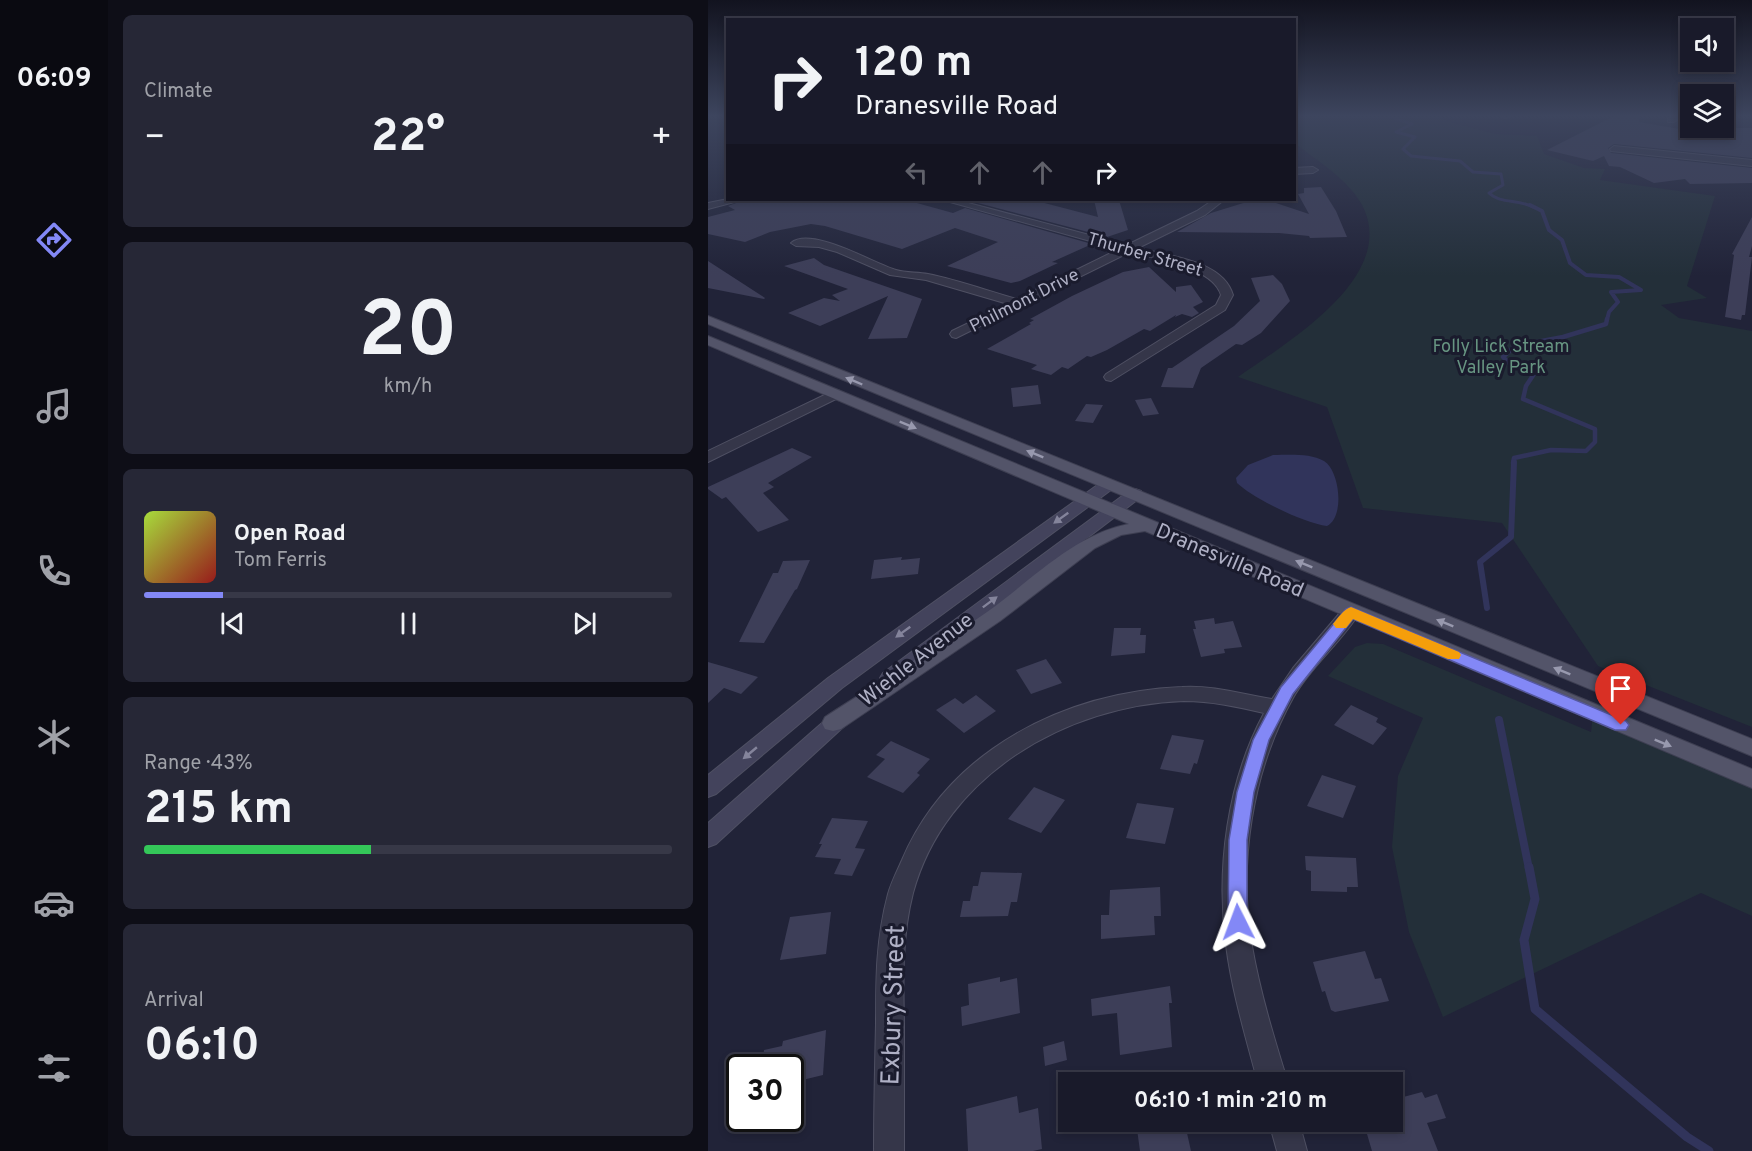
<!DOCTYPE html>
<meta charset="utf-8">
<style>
:root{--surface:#191a2a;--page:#262736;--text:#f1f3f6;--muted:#9fa1a8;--line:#373847;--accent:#8388f6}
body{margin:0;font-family:Overpass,sans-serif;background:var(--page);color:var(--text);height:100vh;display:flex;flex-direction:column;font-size:22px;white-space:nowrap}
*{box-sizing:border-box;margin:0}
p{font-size:20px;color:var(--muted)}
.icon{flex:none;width:33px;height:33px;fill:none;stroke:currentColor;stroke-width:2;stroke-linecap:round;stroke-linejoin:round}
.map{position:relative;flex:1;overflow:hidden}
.drawer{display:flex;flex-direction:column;gap:15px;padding:15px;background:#0e0e17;width:600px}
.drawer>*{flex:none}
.hud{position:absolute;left:18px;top:18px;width:570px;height:183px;border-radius:0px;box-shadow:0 3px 9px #0003,0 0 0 2px var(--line);background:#191a2a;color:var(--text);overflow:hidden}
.fabs{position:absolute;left:972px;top:18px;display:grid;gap:12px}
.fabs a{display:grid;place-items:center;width:54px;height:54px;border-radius:0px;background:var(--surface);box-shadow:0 3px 9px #0003,0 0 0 2px var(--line);font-size:30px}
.speed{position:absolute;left:18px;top:1054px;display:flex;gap:12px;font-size:30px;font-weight:700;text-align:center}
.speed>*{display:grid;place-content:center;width:78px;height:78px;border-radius:50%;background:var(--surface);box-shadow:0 3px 9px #0003,0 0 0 2px var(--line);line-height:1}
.speed .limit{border:3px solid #111;border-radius:9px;background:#fff;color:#111}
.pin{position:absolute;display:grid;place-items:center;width:51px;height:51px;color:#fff;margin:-62px -26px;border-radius:50% 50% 50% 0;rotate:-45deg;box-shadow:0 0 6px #0007}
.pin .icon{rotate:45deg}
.me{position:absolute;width:66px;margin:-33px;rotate:357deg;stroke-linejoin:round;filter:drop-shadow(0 0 4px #0008)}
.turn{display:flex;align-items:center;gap:21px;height:126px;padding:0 30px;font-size:27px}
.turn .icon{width:78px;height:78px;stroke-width:2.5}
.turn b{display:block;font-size:42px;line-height:51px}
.lanes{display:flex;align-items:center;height:57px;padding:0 30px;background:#0003;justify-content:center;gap:30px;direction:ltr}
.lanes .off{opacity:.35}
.big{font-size:45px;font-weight:700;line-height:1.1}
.drawer .card{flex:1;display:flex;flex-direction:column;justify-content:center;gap:9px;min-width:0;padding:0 21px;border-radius:9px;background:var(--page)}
.drawer .dial{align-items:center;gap:0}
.dial b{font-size:78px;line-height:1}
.song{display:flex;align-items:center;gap:18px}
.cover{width:72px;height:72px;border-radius:9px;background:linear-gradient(135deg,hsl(80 70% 55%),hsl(0 70% 35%))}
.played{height:6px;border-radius:3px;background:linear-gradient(90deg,var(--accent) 15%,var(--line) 15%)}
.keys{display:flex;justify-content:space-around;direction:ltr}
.heat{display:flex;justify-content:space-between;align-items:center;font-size:33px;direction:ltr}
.charge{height:9px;border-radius:4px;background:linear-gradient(90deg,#34c759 43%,var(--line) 0)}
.trip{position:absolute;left:350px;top:1072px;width:345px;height:60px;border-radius:0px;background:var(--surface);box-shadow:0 3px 9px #0003,0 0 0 2px var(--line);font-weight:700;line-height:60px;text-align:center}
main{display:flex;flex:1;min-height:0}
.menu{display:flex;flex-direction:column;width:108px;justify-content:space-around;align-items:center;background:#0a0a11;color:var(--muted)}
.menu .icon{width:42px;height:42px}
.menu .on{color:var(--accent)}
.menu b{font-size:27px;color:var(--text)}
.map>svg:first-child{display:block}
.green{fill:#232f39}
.water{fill:#31345b}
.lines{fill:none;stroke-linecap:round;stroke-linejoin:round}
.stream-far5{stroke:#31345b;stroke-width:3}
.stream-far4{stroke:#31345b;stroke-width:4}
.stream-far3{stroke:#31345b;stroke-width:4.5}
.stream-far2{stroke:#31345b;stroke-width:6}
.stream-far1{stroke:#31345b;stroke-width:8}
.stream{stroke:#31345b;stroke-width:9}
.building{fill:#3d3e58}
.minor-casing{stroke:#4f5063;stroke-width:2}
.secondary-casing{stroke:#4f5063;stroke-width:2}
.primary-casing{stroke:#3e3f52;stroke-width:2}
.minor{fill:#353649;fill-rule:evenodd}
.secondary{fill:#43435c;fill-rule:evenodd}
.primary{fill:#535469;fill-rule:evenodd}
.oneway{fill:#9899ae}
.oneway2{fill:#84849b}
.route{fill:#8388f6;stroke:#5558a0;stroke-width:1.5}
.slow{fill:#f59e0b}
.labels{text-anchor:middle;stroke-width:6;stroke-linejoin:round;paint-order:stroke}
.far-street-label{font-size:18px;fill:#afb0c5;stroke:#1a1b2d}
.far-park-label{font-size:18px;fill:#679582;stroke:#1a1b2d}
.street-label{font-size:21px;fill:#afb0c5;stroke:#1a1b2d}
.near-street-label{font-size:26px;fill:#afb0c5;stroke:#1a1b2d}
</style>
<main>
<nav class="menu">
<b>06:09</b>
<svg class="icon on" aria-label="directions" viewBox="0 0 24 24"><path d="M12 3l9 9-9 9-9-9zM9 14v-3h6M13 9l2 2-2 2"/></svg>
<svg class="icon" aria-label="music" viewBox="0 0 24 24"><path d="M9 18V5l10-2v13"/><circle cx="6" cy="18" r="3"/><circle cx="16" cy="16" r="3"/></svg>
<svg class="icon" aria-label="phone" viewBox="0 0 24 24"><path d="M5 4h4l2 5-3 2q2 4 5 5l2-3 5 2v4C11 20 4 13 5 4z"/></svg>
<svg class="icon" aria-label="climate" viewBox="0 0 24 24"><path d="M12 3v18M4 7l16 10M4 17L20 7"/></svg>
<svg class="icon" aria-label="car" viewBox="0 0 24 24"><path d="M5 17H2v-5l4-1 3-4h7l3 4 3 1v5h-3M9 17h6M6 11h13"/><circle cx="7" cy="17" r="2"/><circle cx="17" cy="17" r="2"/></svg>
<svg class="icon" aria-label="filters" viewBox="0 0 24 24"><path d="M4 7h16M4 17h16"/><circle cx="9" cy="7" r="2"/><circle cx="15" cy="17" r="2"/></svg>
</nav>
<section class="drawer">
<div class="card"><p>Climate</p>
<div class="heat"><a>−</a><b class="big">22°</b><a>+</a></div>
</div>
<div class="card dial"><b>20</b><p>km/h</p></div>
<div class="card">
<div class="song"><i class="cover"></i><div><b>Open Road</b><p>Tom Ferris</p></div></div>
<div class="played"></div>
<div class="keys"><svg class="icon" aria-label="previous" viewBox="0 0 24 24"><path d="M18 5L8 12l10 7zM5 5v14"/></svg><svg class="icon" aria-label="pause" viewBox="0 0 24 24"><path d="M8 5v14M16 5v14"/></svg><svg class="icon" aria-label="next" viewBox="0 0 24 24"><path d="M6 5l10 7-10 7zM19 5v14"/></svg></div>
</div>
<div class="card"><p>Range · 43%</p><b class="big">215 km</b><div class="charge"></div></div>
<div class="card"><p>Arrival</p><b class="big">06:10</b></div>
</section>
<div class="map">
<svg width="1044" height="1151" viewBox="0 0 1044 1151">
<rect width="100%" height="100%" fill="#212338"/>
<path class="green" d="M587,115h145l5,6 50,13 42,2 7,18 40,14 21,1 -5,11 115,16 -28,90 20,12 -46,7 18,13 73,13v396l-154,-61 -96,-143 -139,-15 -36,-101 -89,-30c46,-33 162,-100 124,-172 -14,-26 -45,-44 -67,-62z
M659,643l16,1 208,88 2,-18 159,65v137l-51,-23 -258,124 -34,-85 -17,-85 6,-71 25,-58 -95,-42 27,-29z"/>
<path class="water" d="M565,455c16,0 37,-2 51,6 16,10 21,56 3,65 -23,-3 -73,-27 -90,-43l-1,-5 12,-13z"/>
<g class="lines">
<path class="stream-far5" d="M678,115l26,9 -16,8 19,5 -12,12 8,7 49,5 13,11 28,2 2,11 -14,8c11,11 30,6 44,14"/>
<path class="stream-far4" d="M822,205l12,6 7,19 13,10 8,23 16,12 33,2 22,13 -30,2 7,10 -9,10 -2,8"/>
<path class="stream-far3" d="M805,463l1,-5 37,-8 35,1 9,-9v-13l-72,-30 3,-13 8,-12 -5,-6 -18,-3 -8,-8 12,-11 48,-9 43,-13 1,-5"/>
<path class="stream-far2" d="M779,608l-7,-46 31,-25 3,-75"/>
<path class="stream-far1" d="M791,720l30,149"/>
<path class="stream" d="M821,867l6,32 -11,41 11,69 152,128 22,14"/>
</g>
<path class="building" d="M908,115h23v7l52,9 19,1 2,-4h40v30l-138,-14 -6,4 3,5 141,15v15l-62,1 -5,-5 -31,4 -34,-16 -11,-1 -5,-10 -11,5 -46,-11z
M613,187l15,24 11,26 -37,1 -1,-2 -30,-3 -102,-1 34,-19 42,-13h14l42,14 -11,-20 6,-1v-5z
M36,200h162l47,13 12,-5 127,36 -40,18 6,1 -38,18 -9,2 -64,-17 51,-24 -43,-14 -53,21 -77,-23 -14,-2 -41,8 -25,10 -37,-8v-17l27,-7 -7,-4z
M280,200h45l65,17 -4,-17h25l9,30 -21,7 -129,-34z
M1044,217v29l-3,11h3l-7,58h-3l-1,5 -16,-3 9,-62 -2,-1z
M106,258l10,7 98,34 -15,39 -39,1 20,-43 -68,30 -32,-13 36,-15 16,3 -8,-6 16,-6 -64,-23z
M0,261l57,37 -1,1 -56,-11z
M441,267l27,25v-5l15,-2 12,17 -10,5 6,6 -7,4 -10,-3 -7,3 1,-2 -26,16 -6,-2 -37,21 -16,7 -4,-1 -19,13 -6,-2 -11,8 -20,-6 6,-4 -50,-16 44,-25 -2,-1 5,-3 -4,-1 42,-23 51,-24z
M565,275l9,9 8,17 -29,32 -19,12 -6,-1 -35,24 -8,20 -32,-1 7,-19h4l62,-42 26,-25 -9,-23z
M330,385l3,19 -28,3 -2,-19z
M443,398l8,16 -16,2 -8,-16z
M378,404l17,1 -10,18 -18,-2z
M84,448l20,9 -44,26 6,4 -11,6 26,27 -31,12 -32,-35 -4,2 -14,-10v-2z
M194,557l-1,3 19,-2 -2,16 -47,5 3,-19z
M102,560l-13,29 -2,1 -31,53 -25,-1 34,-69h5l5,-12z
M506,618l1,6 18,-3 9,26 -18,2 1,4 -24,4 -8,-28h3l-2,-8z
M406,628h27l-1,7h6l-1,18 -34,3z
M338,659l16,24 -31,11 -15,-24z
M0,662l21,6 29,9 -17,17 -17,-6 -16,15z
M268,695l20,16 -32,22 -28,-23 19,-12 8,6z
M643,705l27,13 -2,4 11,6 -14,17 -39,-20z
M464,735l32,5 -7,24 -3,-1 -4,11 -30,-5z
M183,741l39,18 -13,14 3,2 -17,18 -36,-16 18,-18 -9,-4z
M614,775l34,11 -13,32 -36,-12z
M326,787l31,13 -24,33 -33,-14z
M429,803l37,5 -9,36 -39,-6z
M124,818l36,3 -13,27 10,1 -13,27 -18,-2 7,-15 -26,-2 7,-13h-3z
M597,856l51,2 2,29h-11v5l-36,-1v-20l-5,-1z
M273,872l41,1 -5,29h-6l-3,14 -48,1 3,-16h7l3,-15h5z
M452,887l1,29h-7l1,19 -54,4v-24h8l1,-25z
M123,912l-5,42 -46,6 10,-43z
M657,951l10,28 6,-1 8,23 -54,11 -4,-2 -6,-19 -3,1 -9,-30z
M292,977v5l17,-4 3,35 -58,13 -1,-19 8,-2 -1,-21z
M462,986l2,17h-3l3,44 -52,8 -3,-42 -25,3 -1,-17z
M118,1030l-3,45 -33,8v-15h-28l2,-18 18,-4 1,-5z
M356,1041l3,19 -22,6 -2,-19z
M714,1092l3,6 12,-4 9,24 -19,5 11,28h-66l-5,-17 5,-1 -3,-11h23v-22z
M309,1096l2,17 19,-5 4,41 -9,2h-65l-2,-42z
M428,1122h27l1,7 21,-5 6,27h-51z"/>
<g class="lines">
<g class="minor-casing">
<path id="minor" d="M794,115h11l-8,3z
M967,115h10l-11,7h-6v-4z
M906,146l138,14v6l-141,-15 -1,-2z
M586,168l19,-1 5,3 -5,3 -19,1z
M20,199l14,1 -34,9v-6z
M235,200h14l170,45 70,-34 16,-11h11l-19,15 -67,33c30,8 85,12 95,47l-8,15 -114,71 -5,-1 -2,-3 2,-3 110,-69 5,-10c-8,-28 -66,-36 -91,-43l-174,86 -4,-1 -2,-3 2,-3 56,-27 -82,-24 -36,-5 -53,-23 -18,-5 -23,-1 -5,-3c20,-17 82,20 105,27 10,3 21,2 32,4 30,6 60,17 89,25l102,-50z
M127,390l5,1 2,3 -2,3 -132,65v-11z
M643,606l7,2 2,4c-19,31 -49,54 -67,86 -41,74 -55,165 -41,248 8,46 22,92 36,137h-30c-12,-45 -26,-91 -32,-138 -10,-77 1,-163 38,-232 -26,-6 -53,-12 -80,-12 -117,4 -239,74 -271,192 -11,43 -10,86 -9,131 0,42 0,85 0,127h-30c0,-42 1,-85 2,-127 0,-46 0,-85 12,-130 3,-11 9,-23 14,-34 47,-111 164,-168 280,-173 30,-2 60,7 90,12l21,-31 51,-60z
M561,1122h30l8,29h-30z"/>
</g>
<g class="secondary-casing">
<path id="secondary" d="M401,479l8,5 -2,3 -273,201 -126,106 -8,3v-22l120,-97 275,-197z
M427,489l6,2 2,3 -2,3 -244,186 -7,2 -7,-2 -3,-5 3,-5 246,-182z
M137,706l7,3 4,5 -4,5 -136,125 -8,3v-24l130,-114z"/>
</g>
<g class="primary-casing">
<path id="primary" d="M0,316l1044,423v17l-1044,-432z
M0,336l1044,433v19l-607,-257 -24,4 -26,13 -95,73 -159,108 -8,2 -8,-2 -3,-6 3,-6c54,-35 109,-68 162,-105 44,-31 87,-78 142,-88l-421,-179z"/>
</g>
<use href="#minor" class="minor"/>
<use href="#secondary" class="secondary"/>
<use href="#primary" class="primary"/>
</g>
<defs><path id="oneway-solid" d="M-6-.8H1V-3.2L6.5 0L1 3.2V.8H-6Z" transform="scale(1.5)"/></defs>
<g class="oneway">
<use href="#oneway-solid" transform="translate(146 381) rotate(-157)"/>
<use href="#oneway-solid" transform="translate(200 425) rotate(22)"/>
<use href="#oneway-solid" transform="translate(327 454) rotate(-158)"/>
<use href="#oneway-solid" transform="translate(596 564) rotate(-158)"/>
<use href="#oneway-solid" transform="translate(737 623) rotate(-158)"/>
<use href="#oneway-solid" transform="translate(854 671) rotate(-158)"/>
<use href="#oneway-solid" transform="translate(955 743) rotate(22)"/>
</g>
<g class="oneway2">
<use href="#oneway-solid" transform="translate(353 518) rotate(144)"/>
<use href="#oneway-solid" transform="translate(282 602) rotate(-37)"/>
<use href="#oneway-solid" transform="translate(195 632) rotate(144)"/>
<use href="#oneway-solid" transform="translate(42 753) rotate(140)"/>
</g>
<linearGradient id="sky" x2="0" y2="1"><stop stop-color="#12131f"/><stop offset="0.42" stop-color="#3d455e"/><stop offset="1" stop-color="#3d455e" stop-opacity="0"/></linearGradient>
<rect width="1044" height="276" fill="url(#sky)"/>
<path class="route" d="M643,607l275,114 3,4 -3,5h-11l-262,-111 -60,75 -24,46 -15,52 -7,48v82l-3,7 -6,2 -7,-2 -3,-7 1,-82 8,-48 16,-52 28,-53 65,-78z"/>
<path class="slow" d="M643,607l108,45 2,3 -2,4h-11l-95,-40 -7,9h-10l-3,-4c5,-6 10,-14 18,-17z"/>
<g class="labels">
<g class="far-street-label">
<text transform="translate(437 254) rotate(16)" y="6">Thurber Street</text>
<text transform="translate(316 300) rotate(-27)" y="6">Philmont Drive</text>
</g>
<g class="far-park-label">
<text x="793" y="352">Folly Lick Stream<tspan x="793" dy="21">Valley Park</tspan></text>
</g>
<g class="street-label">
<text transform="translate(522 560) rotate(23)" y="7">Dranesville Road</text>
<text transform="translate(208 659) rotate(-38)" y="7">Wiehle Avenue</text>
</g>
<g class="near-street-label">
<text transform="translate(184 1005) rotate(-88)" y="9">Exbury Street</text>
</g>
</g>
</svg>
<div class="fabs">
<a><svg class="icon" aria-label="sound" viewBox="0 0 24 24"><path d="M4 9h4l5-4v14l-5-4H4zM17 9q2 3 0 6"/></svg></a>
<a><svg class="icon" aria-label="layers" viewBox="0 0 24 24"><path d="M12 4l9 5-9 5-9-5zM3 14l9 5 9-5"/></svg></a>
</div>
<div class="speed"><div class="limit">30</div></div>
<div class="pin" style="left:913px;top:725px;background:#d93025"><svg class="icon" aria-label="arrive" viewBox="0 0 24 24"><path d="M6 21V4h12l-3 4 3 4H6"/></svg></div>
<svg class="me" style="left:530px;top:922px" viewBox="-20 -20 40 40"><path d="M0-17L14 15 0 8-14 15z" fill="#8388f6" stroke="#fff" stroke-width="4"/></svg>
<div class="trip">06:10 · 1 min · 210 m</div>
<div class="hud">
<div class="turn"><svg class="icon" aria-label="right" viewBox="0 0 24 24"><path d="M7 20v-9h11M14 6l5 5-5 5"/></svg><div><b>120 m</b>Dranesville Road</div></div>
<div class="lanes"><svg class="icon off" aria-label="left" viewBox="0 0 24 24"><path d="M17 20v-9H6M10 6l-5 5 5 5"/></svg><svg class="icon off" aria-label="ahead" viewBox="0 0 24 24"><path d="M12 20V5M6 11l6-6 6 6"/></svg><svg class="icon off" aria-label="ahead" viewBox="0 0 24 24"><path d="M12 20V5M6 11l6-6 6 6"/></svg><svg class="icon" aria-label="right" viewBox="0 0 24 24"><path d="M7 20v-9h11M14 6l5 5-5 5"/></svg></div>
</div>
</div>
</main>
